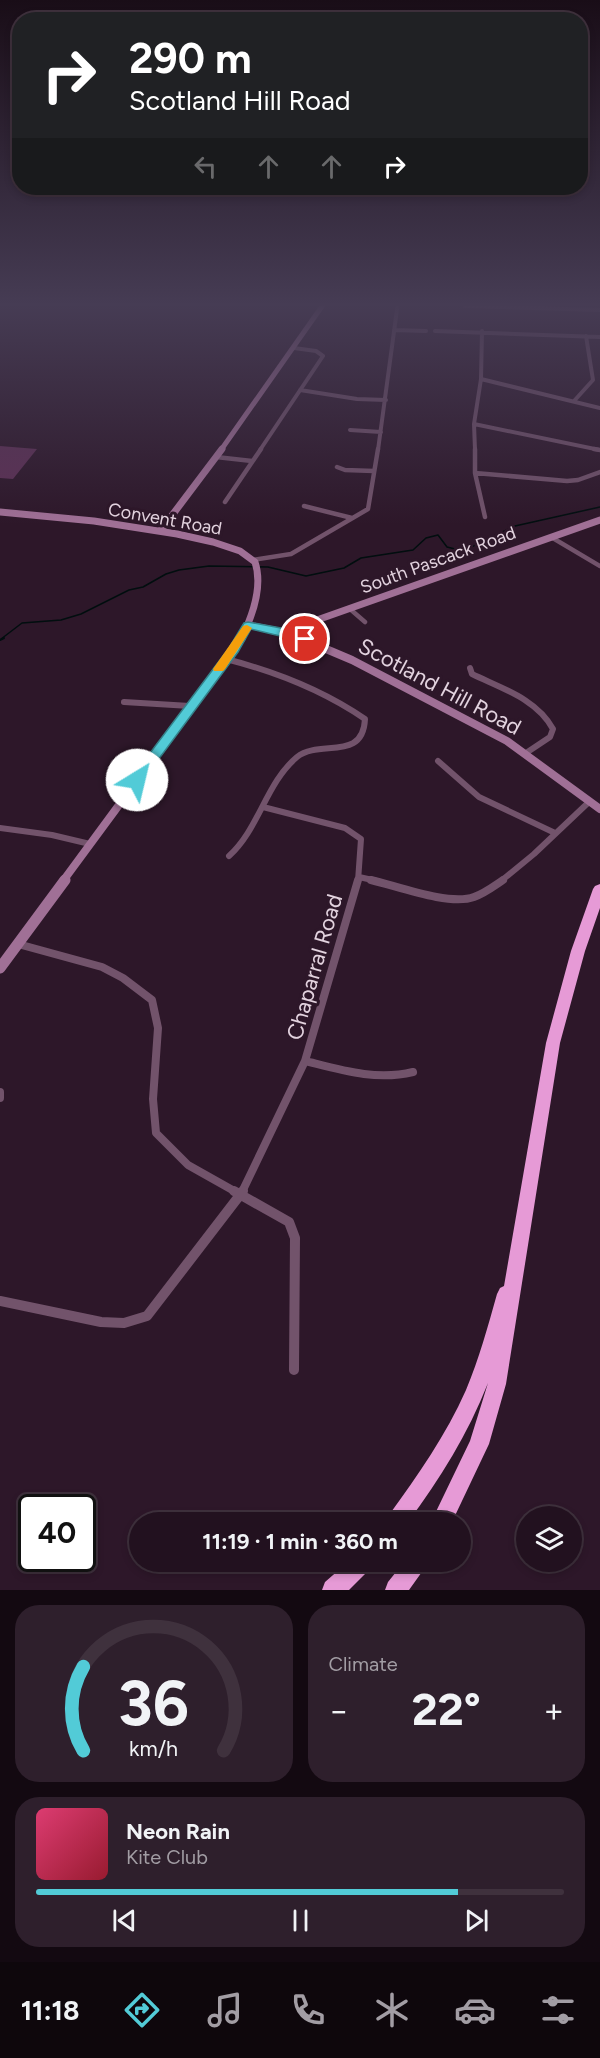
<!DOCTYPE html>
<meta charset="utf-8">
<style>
:root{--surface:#22111f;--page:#2e1f2c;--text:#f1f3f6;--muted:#a29da4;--line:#3f313d;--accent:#52cbd7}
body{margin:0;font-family:Figtree,sans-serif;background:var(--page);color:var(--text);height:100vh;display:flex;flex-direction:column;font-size:22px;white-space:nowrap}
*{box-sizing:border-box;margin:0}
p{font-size:20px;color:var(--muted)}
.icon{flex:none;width:33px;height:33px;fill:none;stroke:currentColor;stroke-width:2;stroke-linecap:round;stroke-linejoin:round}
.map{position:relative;height:1590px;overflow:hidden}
.details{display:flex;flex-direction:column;gap:15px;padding:15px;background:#130911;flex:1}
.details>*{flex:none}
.banner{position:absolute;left:12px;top:12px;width:576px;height:183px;border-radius:24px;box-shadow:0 3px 9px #0003,0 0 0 2px var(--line);background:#202124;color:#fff;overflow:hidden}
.controls{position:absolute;left:516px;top:1506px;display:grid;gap:12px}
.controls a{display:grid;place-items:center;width:66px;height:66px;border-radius:50%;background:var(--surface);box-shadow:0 3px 9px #0003,0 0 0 2px var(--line);font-size:30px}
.speed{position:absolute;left:18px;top:1494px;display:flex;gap:12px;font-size:30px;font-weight:700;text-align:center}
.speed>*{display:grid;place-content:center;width:78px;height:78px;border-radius:50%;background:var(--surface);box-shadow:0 3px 9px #0003,0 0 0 2px var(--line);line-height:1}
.speed .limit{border:3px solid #111;border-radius:9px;background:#fff;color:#111}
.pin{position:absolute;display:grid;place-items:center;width:51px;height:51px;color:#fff;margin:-26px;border:3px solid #fff;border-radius:50%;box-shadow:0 2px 6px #0007}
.me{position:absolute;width:66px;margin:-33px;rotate:36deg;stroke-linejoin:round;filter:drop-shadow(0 0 4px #0008)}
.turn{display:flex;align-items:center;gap:21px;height:126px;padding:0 18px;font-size:27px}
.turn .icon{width:78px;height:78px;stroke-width:2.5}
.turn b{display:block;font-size:42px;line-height:51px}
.lanes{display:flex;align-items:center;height:57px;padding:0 18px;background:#0003;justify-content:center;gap:30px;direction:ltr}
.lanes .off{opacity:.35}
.big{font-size:45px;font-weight:700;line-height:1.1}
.details .widget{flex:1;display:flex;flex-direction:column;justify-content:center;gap:9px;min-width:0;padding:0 21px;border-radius:24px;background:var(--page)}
.details .dial{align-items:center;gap:0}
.dial svg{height:156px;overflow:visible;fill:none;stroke:var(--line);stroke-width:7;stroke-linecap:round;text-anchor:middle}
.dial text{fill:var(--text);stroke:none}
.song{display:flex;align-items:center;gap:18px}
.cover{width:72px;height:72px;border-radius:9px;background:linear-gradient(135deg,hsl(340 70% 55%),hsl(350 70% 35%))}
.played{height:6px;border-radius:3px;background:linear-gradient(90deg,var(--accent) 80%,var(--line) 80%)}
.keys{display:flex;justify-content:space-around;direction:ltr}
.heat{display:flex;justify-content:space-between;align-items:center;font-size:33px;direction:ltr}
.details .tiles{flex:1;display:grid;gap:15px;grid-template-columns:1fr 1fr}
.widget:last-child{grid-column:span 2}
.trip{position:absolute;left:129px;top:1512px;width:342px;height:60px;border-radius:30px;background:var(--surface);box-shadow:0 3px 9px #0003,0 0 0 2px var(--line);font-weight:700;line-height:60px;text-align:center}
.tabs{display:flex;height:96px;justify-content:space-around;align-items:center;background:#0e070c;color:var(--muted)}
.tabs .icon{width:42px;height:42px}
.tabs .on{color:var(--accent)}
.tabs b{font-size:27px;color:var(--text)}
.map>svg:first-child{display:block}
.green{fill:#5d3055}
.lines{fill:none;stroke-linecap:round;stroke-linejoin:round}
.stream-far1{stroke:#010e0f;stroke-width:1.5}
.stream{stroke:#010e0f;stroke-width:2}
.street-far4{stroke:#72536b;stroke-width:4}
.street-far3{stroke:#72536b;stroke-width:4.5}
.street-far2{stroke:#72536b;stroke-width:6}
.street-far1{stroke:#72536b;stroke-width:8}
.street{stroke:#72536b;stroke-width:10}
.secondary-far3{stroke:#a07096;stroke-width:5}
.secondary-far2{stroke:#a07096;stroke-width:7}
.secondary-far1{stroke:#a07096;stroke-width:8}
.secondary{stroke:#a07096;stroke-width:11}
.highway{fill:#e69ad6;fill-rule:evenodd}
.route{fill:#52cbd7;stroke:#35848c;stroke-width:1.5}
.slow{fill:#f59e0b}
.labels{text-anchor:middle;stroke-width:6;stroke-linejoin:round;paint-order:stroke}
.far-street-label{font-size:18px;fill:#e3d3df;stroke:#2d1729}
.street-label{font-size:22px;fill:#e3d3df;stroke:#2d1729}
</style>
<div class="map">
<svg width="600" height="1590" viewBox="0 0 600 1590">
<rect width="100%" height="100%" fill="#2d1729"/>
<path class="green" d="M0,446l37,3 -24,30 -13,-1z"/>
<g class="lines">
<path class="stream-far1" d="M1,639l21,-16 39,-3 20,-6 48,-24 14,-3 23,-13 13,-4 30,-4 59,1 38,9 38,-8 17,-10 52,-8 13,-12 12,-3 9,12 8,2 16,-2 44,-21 85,-19"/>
<path class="stream" d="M0,640l4,-2"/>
<path class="street-far4" d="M465,302v4l135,4
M394,330l32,1
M435,331l165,6
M481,379l119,29
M300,390l57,9 29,1
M574,401l19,-21 -7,-44
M474,424l126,26
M350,430l31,2
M260,450l63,-94 -7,-5 -22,-3
M378,450l20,-148
M475,450l-1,-26 7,-45 1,-48"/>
<path class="street-far3" d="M475,449v24l10,44
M594,449l6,1
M216,457l36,4
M337,467l8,3 29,1
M475,473l92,8 11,-1 22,-8
M225,502l36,-53
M304,506l48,12
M551,537l49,29
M253,560l38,-6 77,-45 10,-60
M350,609l15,13"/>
<path class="street-far2" d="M226,659c47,12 98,32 139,60 -2,43 -45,20 -68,38 -31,26 -38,72 -68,99
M470,668l2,6c29,14 65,25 81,55l-3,8 -24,16
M124,702l66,4
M438,761l41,36 76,36
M263,807l82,21 16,11 -3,42
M0,828l52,7 38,9
M359,877l18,4
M501,881l33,-27 56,-53"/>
<path class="street-far1" d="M371,880c26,6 78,26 103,17 11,-4 20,-11 29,-17
M18,944l84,23 21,11 29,22 6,28 -5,71 3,34 32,32 48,27
M305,1061c36,9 71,20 108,11
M0,1092v6
M242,1192l63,-131 53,-181"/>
<path class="street" d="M234,1191l55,31 6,16 -1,132
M0,1301l101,21 23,1 23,-7 96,-125"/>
<path class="secondary-far3" d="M221,450l104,-148"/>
<path class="secondary-far2" d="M0,512l94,9 83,13 36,8 27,9 15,11c8,24 -3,55 -14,77
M161,530l61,-81
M248,625l41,8 14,6
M289,633l28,-13 283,-100"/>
<path class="secondary-far1" d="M300,638l52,22 155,81 93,68
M63,881l179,-243"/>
<path class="secondary" d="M0,968l65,-88"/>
<path class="highway" d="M600,884v24l-15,43 -25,92 -54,341 -17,60 -37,78h-21l39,-81 18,-58c-20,51 -48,96 -80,139h-22l3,-7c29,-40 57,-80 77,-125 13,-31 22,-64 31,-96l3,-6 4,-2 42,-243 25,-92 22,-62 2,-3z
M348,1562h26l-4,7 -21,21h-27l3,-8z
M404,1562h24l-4,7 -15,21h-24l3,-8z"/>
</g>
<linearGradient id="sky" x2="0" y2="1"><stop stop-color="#190d17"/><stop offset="0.58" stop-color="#463c54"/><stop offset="1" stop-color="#463c54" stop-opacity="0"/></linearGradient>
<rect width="600" height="525" fill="url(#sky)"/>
<path class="route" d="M248,622l33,6 29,11 -5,3 -54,-13 -13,23 -97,131h-9l-2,-3 2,-3 97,-129 15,-25z"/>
<path class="slow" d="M247,625l5,3 -27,41 -2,2h-9l-1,-2 30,-43z"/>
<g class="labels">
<g class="far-street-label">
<text transform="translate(165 519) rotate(10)" y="6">Convent Road</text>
<text transform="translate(438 560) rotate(-20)" y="6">South Pascack Road</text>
</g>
<g class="street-label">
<text transform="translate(440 686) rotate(28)" y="8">Scotland Hill Road</text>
<text transform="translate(314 967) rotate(-74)" y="8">Chaparral Road</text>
</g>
</g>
</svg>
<div class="controls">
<a><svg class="icon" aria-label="layers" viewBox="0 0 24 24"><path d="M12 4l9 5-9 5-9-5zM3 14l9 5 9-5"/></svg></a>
</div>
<div class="speed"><div class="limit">40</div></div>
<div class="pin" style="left:305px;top:639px;background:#d93025"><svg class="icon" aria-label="arrive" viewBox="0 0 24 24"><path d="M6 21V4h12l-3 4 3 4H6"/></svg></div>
<svg class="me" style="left:137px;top:780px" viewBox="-20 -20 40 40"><circle r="19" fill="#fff"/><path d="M0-13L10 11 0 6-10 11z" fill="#52cbd7"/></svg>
<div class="trip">11:19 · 1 min · 360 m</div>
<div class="banner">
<div class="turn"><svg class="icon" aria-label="right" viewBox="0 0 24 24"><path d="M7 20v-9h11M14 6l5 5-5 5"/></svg><div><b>290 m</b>Scotland Hill Road</div></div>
<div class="lanes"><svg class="icon off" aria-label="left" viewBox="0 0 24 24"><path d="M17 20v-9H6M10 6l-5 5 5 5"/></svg><svg class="icon off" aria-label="ahead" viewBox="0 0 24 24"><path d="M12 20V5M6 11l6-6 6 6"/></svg><svg class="icon off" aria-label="ahead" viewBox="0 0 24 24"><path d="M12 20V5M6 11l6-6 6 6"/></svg><svg class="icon" aria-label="right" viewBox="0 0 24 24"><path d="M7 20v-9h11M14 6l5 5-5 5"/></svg></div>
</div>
</div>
<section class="details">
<div class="tiles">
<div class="widget dial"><svg viewBox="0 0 100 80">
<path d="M14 69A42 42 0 1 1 86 69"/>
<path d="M14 69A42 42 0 0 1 14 26" stroke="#52cbd7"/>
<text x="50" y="56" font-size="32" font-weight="700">36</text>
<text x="50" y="72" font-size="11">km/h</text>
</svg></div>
<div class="widget"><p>Climate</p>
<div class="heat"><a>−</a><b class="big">22°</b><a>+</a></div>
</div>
<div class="widget">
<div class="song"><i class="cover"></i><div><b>Neon Rain</b><p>Kite Club</p></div></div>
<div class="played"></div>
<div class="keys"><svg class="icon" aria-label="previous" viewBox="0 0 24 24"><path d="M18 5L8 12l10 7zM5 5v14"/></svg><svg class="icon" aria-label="pause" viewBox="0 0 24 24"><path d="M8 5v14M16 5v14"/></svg><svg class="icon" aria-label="next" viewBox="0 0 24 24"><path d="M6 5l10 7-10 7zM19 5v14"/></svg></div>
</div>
</div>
</section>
<nav class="tabs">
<b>11:18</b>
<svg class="icon on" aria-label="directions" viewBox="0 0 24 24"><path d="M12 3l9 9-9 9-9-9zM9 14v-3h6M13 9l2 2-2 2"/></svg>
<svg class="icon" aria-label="music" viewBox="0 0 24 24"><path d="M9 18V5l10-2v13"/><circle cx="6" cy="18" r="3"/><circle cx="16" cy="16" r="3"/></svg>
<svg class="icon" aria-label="phone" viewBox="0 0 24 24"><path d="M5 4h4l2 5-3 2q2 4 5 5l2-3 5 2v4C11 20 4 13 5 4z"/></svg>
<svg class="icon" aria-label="climate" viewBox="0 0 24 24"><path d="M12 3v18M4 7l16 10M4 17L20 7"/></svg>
<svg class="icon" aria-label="car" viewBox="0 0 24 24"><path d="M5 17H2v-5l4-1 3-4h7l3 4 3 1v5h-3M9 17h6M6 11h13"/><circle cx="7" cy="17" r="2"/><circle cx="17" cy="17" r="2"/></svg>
<svg class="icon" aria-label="filters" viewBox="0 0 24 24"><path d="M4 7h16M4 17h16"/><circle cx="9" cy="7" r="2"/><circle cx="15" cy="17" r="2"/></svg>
</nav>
